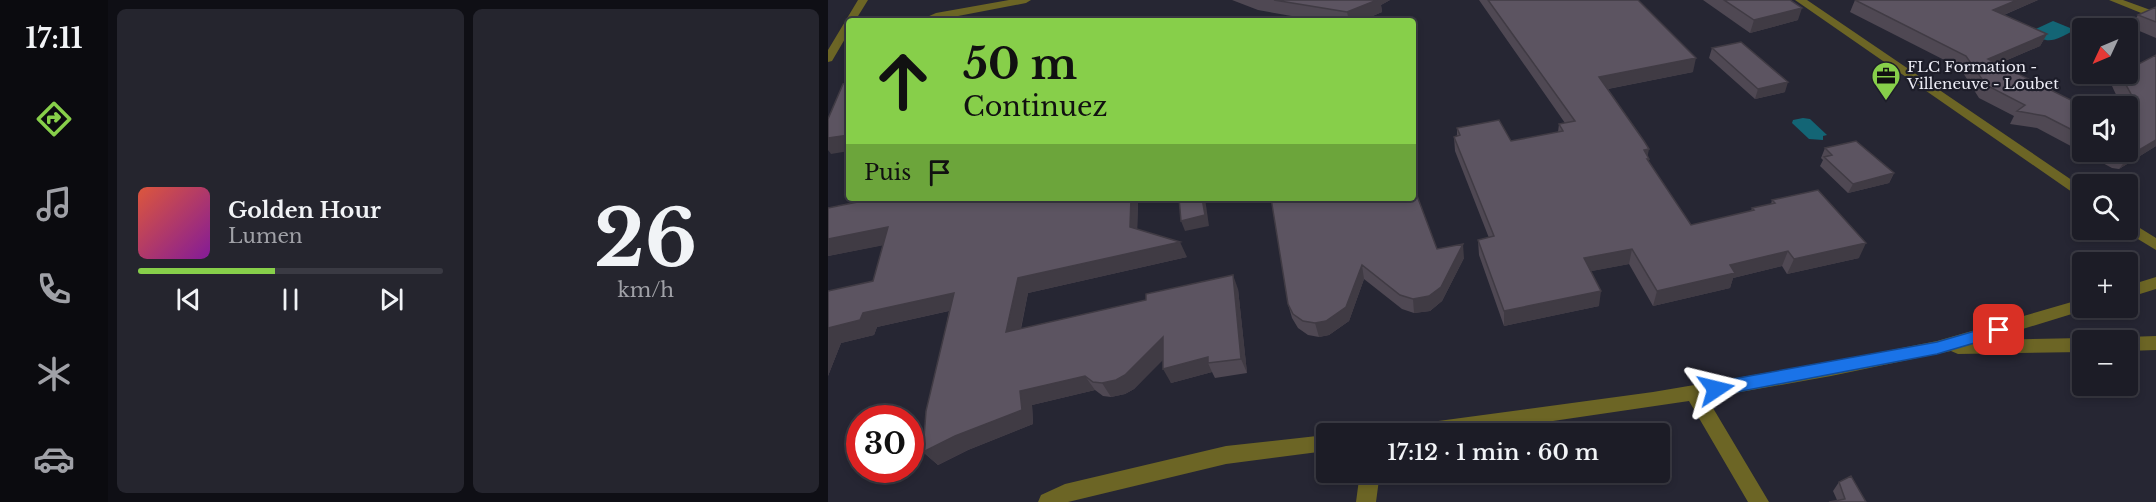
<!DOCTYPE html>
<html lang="fr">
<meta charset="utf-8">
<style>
:root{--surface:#1c1c26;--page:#25252e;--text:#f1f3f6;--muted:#a0a1a7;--line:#3a3a43;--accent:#87cf4a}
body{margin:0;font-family:"Libre Baskerville",serif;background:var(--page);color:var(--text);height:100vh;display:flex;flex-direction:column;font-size:22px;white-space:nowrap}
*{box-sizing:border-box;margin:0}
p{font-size:20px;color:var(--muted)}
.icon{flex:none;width:33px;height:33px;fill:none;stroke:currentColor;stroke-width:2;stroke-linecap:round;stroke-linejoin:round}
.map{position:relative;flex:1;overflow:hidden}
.side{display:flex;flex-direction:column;gap:9px;padding:9px;background:#0f0f15;width:720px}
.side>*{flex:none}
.top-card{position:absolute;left:18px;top:18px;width:570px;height:183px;border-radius:6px;box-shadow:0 3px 9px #0003,0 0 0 2px var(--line);background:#87cf4a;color:#111;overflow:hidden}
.needle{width:39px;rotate:226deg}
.buttons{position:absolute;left:1244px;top:18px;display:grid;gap:12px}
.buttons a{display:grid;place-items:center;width:66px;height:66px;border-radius:6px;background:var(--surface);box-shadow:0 3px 9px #0003,0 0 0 2px var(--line);font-size:30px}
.speed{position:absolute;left:18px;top:405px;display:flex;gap:12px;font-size:30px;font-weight:700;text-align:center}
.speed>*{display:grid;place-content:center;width:78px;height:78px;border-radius:50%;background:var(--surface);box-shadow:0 3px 9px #0003,0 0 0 2px var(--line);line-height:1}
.speed .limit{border:9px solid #d22;background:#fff;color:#111}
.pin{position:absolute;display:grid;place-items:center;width:51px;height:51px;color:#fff;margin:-26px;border-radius:12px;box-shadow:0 3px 9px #0006}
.me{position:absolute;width:66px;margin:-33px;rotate:80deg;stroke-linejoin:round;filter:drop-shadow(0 0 4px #0008)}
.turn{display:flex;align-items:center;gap:21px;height:126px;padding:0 18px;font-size:27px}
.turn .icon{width:78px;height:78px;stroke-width:2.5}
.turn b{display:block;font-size:42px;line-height:51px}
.then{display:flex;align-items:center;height:57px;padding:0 18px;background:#0003;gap:12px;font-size:22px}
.side .tile{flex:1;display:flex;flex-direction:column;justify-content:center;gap:9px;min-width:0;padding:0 21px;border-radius:9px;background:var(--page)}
.side .dial{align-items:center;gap:0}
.dial b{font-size:78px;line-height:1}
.song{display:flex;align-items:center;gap:18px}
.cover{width:72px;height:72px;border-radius:9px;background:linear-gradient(135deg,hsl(10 70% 55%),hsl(290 70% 35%))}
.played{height:6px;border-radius:3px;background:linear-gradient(90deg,var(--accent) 45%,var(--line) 45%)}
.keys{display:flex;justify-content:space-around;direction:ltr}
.side .tiles{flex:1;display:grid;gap:9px;grid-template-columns:repeat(2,1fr)}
.trip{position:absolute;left:488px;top:423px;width:354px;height:60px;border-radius:6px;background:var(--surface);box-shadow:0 3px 9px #0003,0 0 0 2px var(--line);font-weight:600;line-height:60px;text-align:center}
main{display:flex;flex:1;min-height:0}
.dock{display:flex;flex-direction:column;width:108px;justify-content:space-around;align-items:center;background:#0b0b0f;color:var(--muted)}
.dock .icon{width:42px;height:42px}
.dock .on{color:var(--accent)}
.dock b{font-size:27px;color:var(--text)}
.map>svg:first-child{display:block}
.water{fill:#136575}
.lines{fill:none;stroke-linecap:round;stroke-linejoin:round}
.minor{fill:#6c6525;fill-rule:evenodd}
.wall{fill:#4f4853}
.shaded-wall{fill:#403b44}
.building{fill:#5c5461;stroke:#403b44;stroke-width:1.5}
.route{fill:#1a73e8;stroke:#114b97;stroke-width:1.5}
.labels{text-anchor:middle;stroke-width:4.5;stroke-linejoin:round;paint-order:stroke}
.far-poi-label{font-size:15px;fill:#ededf6;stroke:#1d1d29;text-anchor:start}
</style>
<main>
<nav class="dock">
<b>17:11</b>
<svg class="icon on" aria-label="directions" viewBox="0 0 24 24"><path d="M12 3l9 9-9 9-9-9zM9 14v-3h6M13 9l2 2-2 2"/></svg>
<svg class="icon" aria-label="music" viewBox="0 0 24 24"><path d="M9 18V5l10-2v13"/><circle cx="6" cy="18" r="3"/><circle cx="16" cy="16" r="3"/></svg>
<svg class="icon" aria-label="phone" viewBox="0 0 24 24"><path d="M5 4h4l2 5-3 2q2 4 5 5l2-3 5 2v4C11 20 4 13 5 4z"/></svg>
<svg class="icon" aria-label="climate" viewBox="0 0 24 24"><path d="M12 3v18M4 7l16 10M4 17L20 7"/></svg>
<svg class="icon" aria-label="car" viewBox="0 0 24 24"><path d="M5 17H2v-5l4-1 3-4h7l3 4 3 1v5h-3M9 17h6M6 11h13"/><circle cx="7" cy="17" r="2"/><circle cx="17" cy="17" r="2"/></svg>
</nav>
<section class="side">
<div class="tiles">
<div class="tile">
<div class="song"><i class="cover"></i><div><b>Golden Hour</b><p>Lumen</p></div></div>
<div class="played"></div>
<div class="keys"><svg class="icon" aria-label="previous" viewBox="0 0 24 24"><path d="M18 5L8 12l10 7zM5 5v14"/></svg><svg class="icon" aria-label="pause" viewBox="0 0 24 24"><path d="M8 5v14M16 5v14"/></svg><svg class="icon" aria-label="next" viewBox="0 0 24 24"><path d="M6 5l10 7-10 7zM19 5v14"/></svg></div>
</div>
<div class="tile dial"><b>26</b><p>km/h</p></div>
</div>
</section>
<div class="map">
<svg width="1328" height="502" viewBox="0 0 1328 502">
<rect width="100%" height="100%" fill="#262633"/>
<path class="water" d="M1225,21l22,9c-20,10 -26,16 -46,2z
M975,118l7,1 17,16 -4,1v4l-14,-1 -17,-16 1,-3z"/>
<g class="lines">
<path class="minor" d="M30,0h10l-13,21h-6v11l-17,29 -4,1v-12z
M181,0h22l-5,3 -94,18h-14l18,-8z
M967,0h12l275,187v12z
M1281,0h14l33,12v7z
M1299,220l29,18v12l-33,-20h4z
M1328,277v12l-29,9v-12z
M1254,299v9h7l-1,1 -101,31 95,-2 6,2h-6v12l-124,2 -7,-3 -120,25 -124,22 62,104h-21l-59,-101 -224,33h-73l2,-6 7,-2 252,-34 178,-30 106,-21z
M1328,336v14l-29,1v-11h-7l7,-3z
M498,435v16l-100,13 -158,38h-30l3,-7 24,-11 161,-38z
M532,472h20l-4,30h-20z"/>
</g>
<path class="wall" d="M404,0h158l-9,5 1,7 -21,9h-41l-62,-11z
M651,0h159l55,72 -85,17 41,70v3l42,63 60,-14 1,-3 19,-4 1,-4 87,58 -72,16 -5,-8 -49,12 -3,10 -77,18 -24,-42 -38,7 8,35 -95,20 -25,-71 -1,-15 11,-2 -34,-87 -1,-14 3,-1v-8l54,13 47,-9 1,-8 6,-1z
M875,0h87l8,20 -48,13z
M1027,0h183l-34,15 43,19 -7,12 -42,18 84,42v46h45l-8,-51 -7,-15 9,-12 35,72 -37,23 -7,-1 -75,-40 -27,-4 4,-8 -35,-18 -19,-30 -110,-56z
M1328,7v31l-26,-11 8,-12z
M884,48l73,44 -30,7 -46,-41z
M997,148l69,25 -5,10 -41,10 -28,-27 3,-6 -2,-2z
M35,198h282l-7,2 -1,29 50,28 -159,36 -7,36 217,-40 9,84 -32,5 -3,-6 -41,11 -8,-24 -29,30 -9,5 -14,3 -8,-1 -8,-6 -63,15 1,19 -65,26 -30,15 -15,-13 26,-141 -72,16 -3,8 -33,8 -13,33v-85l45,-10 10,-36 -55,11v-48l34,-7z
M443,198l166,51 27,9 -22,43 -12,10 -16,2 -12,-4 -38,-30 -15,42 -20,14 -10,2 -11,-2 -10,-7 -6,-10 -4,-14z
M1011,482l27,20 -29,-2 -4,-9z"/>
<path class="shaded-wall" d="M549,0h13l-9,5 1,7 -21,9h-12l-2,-9z
M1189,0h21l-51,22 6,-12z
M974,8l-4,12 -48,13 4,-13z
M1219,34l-7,12 -59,25 7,-12z
M868,58l-3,14 -96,19 2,-14z
M960,82l-3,10 -30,7 3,-10z
M21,135v16l-18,3 -3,-4v-12z
M1328,140v6l-37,23 10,-13z
M821,149l-2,10h2l-2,15 -3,-24z
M1066,173l-5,10 -41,10 5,-9z
M303,198h14l-7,2 -1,41 -7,-14z
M374,198h3l4,28 -24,5 -4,-10z
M60,227l12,15 -72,14v-17z
M352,242l7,15 -159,36 -11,53 -11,-14 12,-54z
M1038,243l-7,15 -72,16 7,-15z
M635,244l1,14 -22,43 -12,10 -16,2 -1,-14z
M804,249l-3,15 -47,9 2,-15z
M960,251l-6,15 -49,12 -3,10 -77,18 4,-15 73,-26z
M534,265l2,14 -15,42 -20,14 -10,2 -4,-14z
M405,275l5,14 9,84 -6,-14z
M773,291l-2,15 -95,20v-15z
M126,293l12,14 -89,20 -3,8 -33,8 -13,33v-48l35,-15z
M335,337l8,15 -37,37 -9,5 -14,3 -9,-14z
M380,357v6l4,9 -41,11 -8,-14z
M257,376l10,14 -63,15 1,19 -65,26 -30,15 -15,-13 97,-61z"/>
<path class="building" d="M446,0h103l-30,12z
M660,0h150l58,58 -97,19 45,64 5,8 -5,1 5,9h-2l44,66 63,-15 -2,-2 23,-5 -3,-3 46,-10 48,53 -72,16 -6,-8 -58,14 5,8 -78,18 -25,-42 -48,9 17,33 -97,20 -26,-71 16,-4 -40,-99 6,-2 -3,-7 42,-8 12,21 52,-10 -4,-7 16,-3z
M896,0h66l12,8 -48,12z
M1027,0h162l-24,10 54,24 -59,25 95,47h-1v29l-37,-19 -28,-5 8,-6 -39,-20 -20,-29z
M1328,7v15l-18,-7z
M913,42l47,40 -30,7 -46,-41z
M1328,55v85l-27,16 -7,-1 -8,-3h13v-46h-17l21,-12 -11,-20h7v-4z
M21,83v52l-21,3v-19l15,-35z
M1028,141l38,32 -41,11 -29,-27 8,-2 -7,-7z
M585,185l24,64 26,-5 -22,43 -12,9 -16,3 -13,-4 -38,-30 -16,42 -20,14 -11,2 -12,-2 -10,-7 -5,-10 -17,-106h142z
M35,198h268l-1,29 50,15 -162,36 -12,54 140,-32v-6l87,-19 8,84 -33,4v-6l-45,12v-32l-38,38 -9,5 -14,3 -9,-1 -8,-6 -65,15 2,19 -67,26 -32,16 3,-41 28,-118 -91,20 -3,7 -32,8v-37l45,-10 15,-54 -60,12v-31l34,-7z
M351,198h23l3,17 -24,6z
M1023,476l15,26h-37l16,-3 -6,-17z"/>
<path class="route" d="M1171,324l6,1 2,5 -2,4 -68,20 -221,42 -5,-3 -3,-4 3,-5 5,-2 221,-40z"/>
<defs>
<g id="office-pin" transform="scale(1.5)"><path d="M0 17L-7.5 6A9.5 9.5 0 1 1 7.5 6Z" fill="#87cf4a" stroke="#1d1d29"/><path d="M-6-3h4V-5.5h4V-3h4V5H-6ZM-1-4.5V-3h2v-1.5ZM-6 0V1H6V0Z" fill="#111"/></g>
</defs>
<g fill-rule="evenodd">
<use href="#office-pin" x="1058" y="76"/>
</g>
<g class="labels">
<g class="far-poi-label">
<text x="1079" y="72">FLC Formation -<tspan x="1079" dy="17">Villeneuve - Loubet</tspan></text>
</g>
</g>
</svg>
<div class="buttons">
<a><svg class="needle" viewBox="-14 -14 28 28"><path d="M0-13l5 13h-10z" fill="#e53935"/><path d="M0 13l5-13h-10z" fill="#a0a1a7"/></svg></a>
<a><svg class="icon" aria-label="sound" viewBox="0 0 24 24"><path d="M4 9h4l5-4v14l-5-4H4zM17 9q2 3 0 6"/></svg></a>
<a><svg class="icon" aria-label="search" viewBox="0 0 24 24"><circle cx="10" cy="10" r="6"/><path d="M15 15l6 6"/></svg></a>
<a>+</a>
<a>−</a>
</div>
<div class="speed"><div class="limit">30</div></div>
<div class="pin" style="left:1171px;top:330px;background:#d93025"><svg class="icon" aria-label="arrive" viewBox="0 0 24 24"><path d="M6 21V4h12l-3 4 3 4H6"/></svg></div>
<svg class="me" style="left:888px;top:389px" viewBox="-20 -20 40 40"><path d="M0-17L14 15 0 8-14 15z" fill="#1a73e8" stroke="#fff" stroke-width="4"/></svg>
<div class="trip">17:12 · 1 min · 60 m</div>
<div class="top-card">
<div class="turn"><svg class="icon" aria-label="ahead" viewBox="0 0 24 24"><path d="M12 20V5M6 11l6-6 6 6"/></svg><div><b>50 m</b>Continuez</div></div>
<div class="then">Puis<svg class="icon" aria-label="arrive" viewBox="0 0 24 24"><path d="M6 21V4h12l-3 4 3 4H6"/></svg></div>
</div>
</div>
</main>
